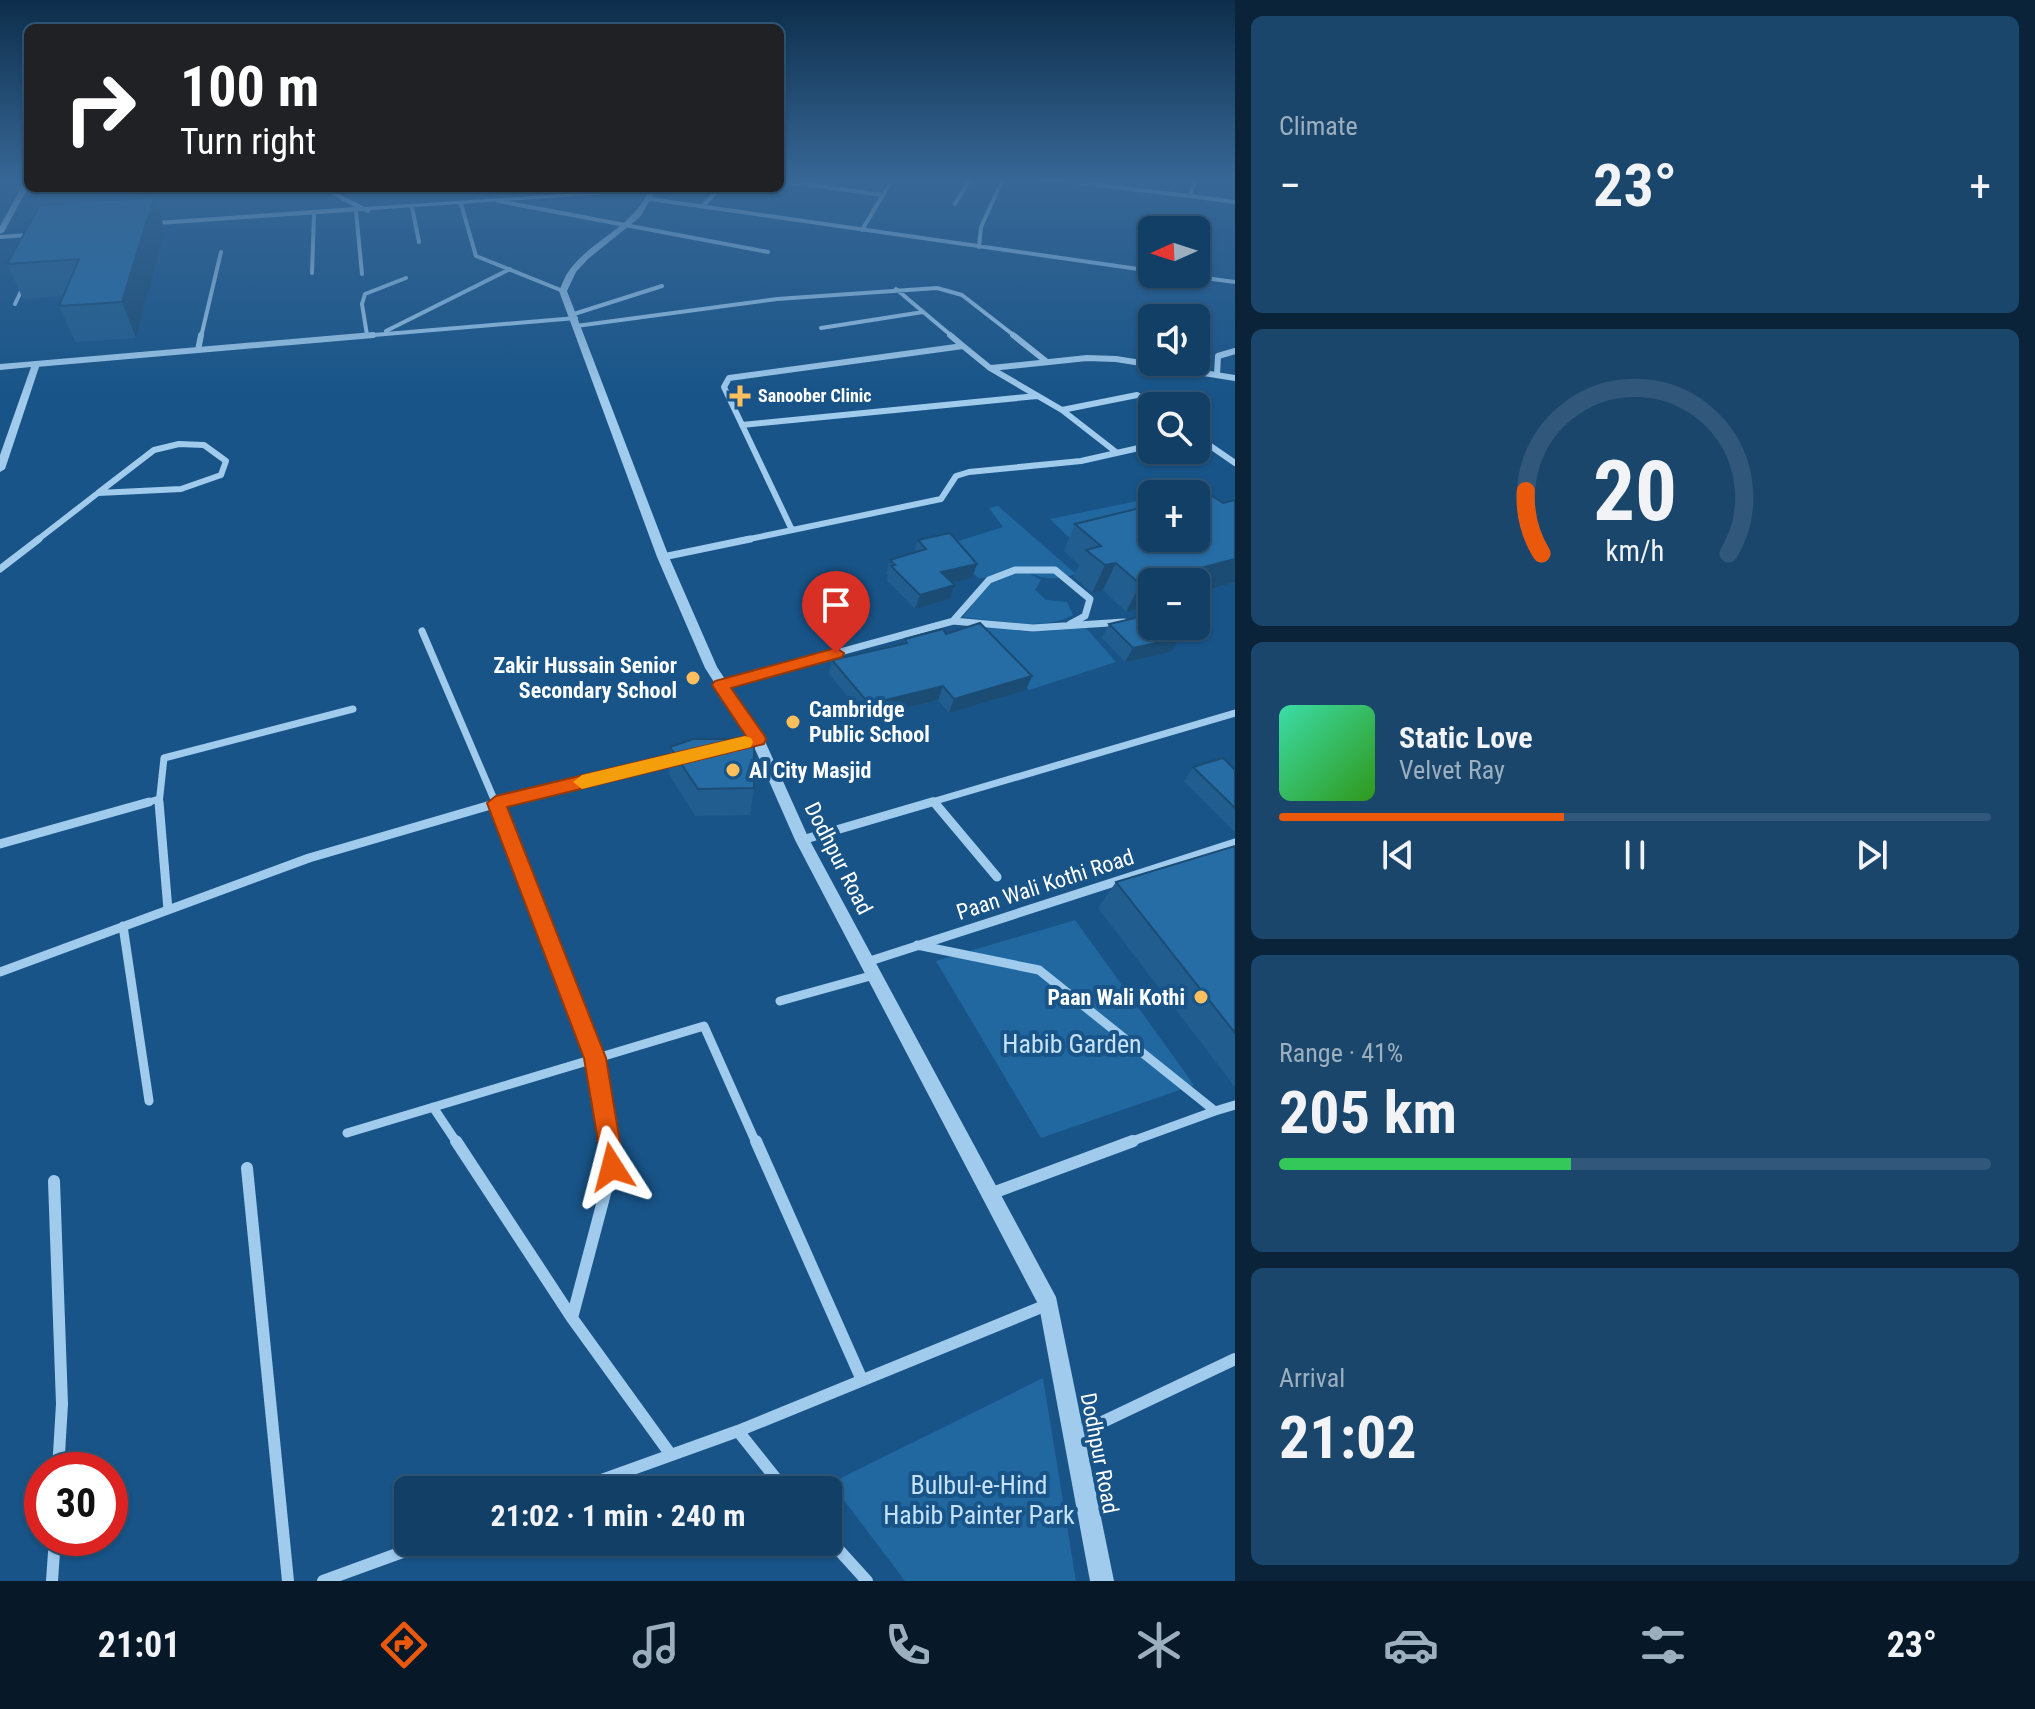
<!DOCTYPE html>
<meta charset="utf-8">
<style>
:root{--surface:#123f66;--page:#1b466c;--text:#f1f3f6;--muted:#9cafbf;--line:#31587a;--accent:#ea580c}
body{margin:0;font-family:"Roboto Condensed",sans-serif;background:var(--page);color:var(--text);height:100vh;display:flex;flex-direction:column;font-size:30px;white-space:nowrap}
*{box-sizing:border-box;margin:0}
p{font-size:26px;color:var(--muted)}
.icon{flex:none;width:44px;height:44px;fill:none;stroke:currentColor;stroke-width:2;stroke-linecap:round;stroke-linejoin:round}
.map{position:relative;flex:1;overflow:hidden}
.sheet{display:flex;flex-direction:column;gap:16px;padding:16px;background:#0a2338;width:800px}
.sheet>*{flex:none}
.top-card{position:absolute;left:24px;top:24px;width:760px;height:168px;border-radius:12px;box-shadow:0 2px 6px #0004,0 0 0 2px var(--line);background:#202124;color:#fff;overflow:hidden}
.needle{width:52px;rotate:267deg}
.controls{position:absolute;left:1138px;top:216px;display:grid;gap:16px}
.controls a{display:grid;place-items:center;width:72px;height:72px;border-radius:12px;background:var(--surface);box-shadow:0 2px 6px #0004,0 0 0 2px var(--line);font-size:40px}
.speed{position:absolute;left:24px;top:1452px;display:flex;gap:16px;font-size:40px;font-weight:700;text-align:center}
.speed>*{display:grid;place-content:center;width:104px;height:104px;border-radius:50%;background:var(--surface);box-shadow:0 2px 6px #0004,0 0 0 2px var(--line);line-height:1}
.speed .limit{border:12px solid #d22;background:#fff;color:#111}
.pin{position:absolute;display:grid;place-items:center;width:68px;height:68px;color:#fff;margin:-82px -34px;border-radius:50% 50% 50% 0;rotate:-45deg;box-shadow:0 0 8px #0007}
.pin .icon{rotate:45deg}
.me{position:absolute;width:88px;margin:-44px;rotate:351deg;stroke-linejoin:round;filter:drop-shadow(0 0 6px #0008)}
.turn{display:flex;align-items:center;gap:28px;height:168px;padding:0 24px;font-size:36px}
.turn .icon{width:104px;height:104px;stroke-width:2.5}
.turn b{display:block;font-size:56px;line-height:68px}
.big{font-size:60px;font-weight:700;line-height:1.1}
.sheet .widget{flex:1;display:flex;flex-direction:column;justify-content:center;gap:12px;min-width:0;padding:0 28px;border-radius:12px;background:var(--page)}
.sheet .dial{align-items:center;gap:0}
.dial svg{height:208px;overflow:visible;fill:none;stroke:var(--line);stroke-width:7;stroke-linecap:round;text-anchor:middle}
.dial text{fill:var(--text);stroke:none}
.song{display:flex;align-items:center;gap:24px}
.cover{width:96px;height:96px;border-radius:12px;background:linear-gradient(135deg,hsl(160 70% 55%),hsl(110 70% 35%))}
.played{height:8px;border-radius:4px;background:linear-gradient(90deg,var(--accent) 40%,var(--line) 40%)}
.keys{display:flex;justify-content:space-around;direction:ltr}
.heat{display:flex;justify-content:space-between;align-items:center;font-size:44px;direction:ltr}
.charge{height:12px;border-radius:6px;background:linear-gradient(90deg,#34c759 41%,var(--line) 0)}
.trip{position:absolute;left:394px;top:1476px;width:448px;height:80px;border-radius:12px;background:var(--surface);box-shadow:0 2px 6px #0004,0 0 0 2px var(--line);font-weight:700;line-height:80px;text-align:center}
.menu{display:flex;height:128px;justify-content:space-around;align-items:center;background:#071929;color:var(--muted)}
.menu .icon{width:56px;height:56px}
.menu .on{color:var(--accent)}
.menu b{font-size:36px;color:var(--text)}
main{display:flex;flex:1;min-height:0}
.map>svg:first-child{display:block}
.green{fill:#2168a1}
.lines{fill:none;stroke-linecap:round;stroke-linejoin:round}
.minor-far4{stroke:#a0cbed;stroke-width:4}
.minor-far3{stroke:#a0cbed;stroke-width:6}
.minor-far2{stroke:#a0cbed;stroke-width:7}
.minor-far1{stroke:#a0cbed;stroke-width:9}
.minor{stroke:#a0cbed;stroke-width:12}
.tertiary{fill:#a0cbed;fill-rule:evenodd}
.wall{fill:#215e8f}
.shaded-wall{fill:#1b4c74}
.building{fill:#266da6;stroke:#1b4c74;stroke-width:2}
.route{fill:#ea580c;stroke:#983908;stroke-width:2}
.slow{fill:#f59e0b}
.poi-dot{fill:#ffbf5c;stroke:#185488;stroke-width:3}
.labels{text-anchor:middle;stroke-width:8;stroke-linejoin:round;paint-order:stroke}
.far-poi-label{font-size:18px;font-weight:bold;fill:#fff;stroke:#185488;text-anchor:start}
.poi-label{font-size:22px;font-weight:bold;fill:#fff;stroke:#185488;text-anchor:end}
.street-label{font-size:22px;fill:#fff;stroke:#185488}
.near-park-label{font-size:26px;fill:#c5e2fa;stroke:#185488}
</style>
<main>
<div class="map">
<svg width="1235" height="1581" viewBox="0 0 1235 1581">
<rect width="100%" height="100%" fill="#185488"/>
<path class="green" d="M1152,498v31l-75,16 -27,-26z
M998,506l78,68c-20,6 -30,6 -49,-2l14,8 -6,10 11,10 21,2 6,13c-31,17 -76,5 -110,2l25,-33 -1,-6h-9l-29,-34 54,-17 -14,-19z
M967,626l67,6 52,-4 30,34 -87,28z
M1075,920l119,165 -153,53 -105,-177z
M1043,1378l33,203h-171l-74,-98z"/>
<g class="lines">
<path class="minor-far4" d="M1047,179l143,17
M1195,179l-5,17 45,6
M789,182l94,13 -21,35
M225,189l6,-1
M337,193l13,-5
M883,195l10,-16
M650,199l502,72
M498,201l270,51
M461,204l15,52 87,35
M955,204l15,-25
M703,206l17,-18
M412,207l7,35
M356,211l6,63
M979,247l2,-20 22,-48
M312,273l2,-59
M1175,274l60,8
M896,289l57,48
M15,304l10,-21
M574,314l88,-28
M576,326l201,-27 160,-11 25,7 54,42
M821,328l102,-16
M386,331l124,-62
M367,335l-5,-31 3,-10 41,-16
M201,337l20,-85
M350,337l226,-19"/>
<path class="minor-far3" d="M950,335l13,11
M1013,335l34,27
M198,350l3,-15
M36,364l337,-29
M991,368l96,-10 29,1 119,19
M1217,375l1,-19 17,-5
M1062,410l75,-15 16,11
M742,425l295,-29
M1196,436l39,27
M179,444l25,1 22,16 -5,14 -40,14 -83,4 56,-43z
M792,530l-68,-143 5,-9 234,-32 27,22 72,42 54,42
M36,541l62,-48
M740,541l201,-42 15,-23 13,-4 112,-11 71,-16"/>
<path class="minor-far2" d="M663,557l87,-18
M0,569l39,-30
M953,621l36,-41 26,-10h40l35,29 -5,17 -15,8
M422,631l74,173
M720,685l233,-64 80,7 91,-6
M933,801l2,3
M142,804l17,-5
M159,804l5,-46 189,-49
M493,804l186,-46
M925,804l310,-91"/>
<path class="minor-far1" d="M159,802l9,108
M495,802l100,256 13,85
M934,802l63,75
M802,840l130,-38
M0,844l149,-42
M123,926l26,175
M917,945l122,25 176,141 20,-6
M867,962l368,-119
M0,972l309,-114 192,-56
M780,1001l94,-26
M433,1107l24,36
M347,1133l357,-107 52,117
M1127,1143l88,-32"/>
<path class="minor" d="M456,1141l116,177 99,137
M756,1141l106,239
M247,1168l41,413
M54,1181l8,223 -4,66
M990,1194l143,-53
M572,1318l40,-151 -4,-26
M738,1431l47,59
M1075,1435l160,-76
M574,1490l164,-59 311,-127
M828,1538l39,43
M52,1581l3,-43
M323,1581l107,-39"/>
<path class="tertiary" d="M28,179v8l-24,45 -4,2v-8l25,-45z
M318,188h8l39,19 292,-19 -17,29 -52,42 -12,13 -9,19 102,266 48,110 47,72 45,100 247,458 58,284h-24l-51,-275 -244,-466 -44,-100 -46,-72 -48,-111 -98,-266c4,-8 6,-16 12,-23 25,-31 59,-39 78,-77l-278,19 -3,3 -5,-2 -219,15 -4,-2 4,-2 211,-15z
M42,232l-3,4 -39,3v-4z
M36,361l4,3 -35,105 -5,3v-17l31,-88 -31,3v-6z"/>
</g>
<path class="wall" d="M165,230l-29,108 -61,4 -16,-36 5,-10 -41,3 -16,-35z
M1235,500v82l-39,11v-11h-44v23l-26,7 -23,-22 -11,3 -18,-16 5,-12 -15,-14 11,-27 148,-21z
M918,540l59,24 -5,14 -20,4 3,3 -5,14 -35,10 -28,-29 1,-5 -2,-1 4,-14 24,-7z
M1109,624l62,28 -46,10 -23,-24z
M946,634l86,42 -6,14 -77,23 -11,-13 -73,18 -36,-44 3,-14 71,-16 2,-5z
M670,747l84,41 -4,27 -55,1 -26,-42z
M1193,767l42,3v62l-51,-51z
M1235,846v241l-137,-179 18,-26z"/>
<path class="shaded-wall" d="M154,197l11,33 -29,108 -14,-36z
M1235,559v23l-39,11v-11h-44v23l-26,7 14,-28z
M1116,563l-13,27 -11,3 13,-28z
M977,564l-5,14 -36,8 5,-14z
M955,585l-5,14 -35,10 5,-14z
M1179,638l-8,14 -46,10 8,-14z
M1032,676l-6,14 -77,23 5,-14z
M943,686l-5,14 -73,18 4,-14z"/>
<path class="building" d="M154,197l-32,105 -63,4 20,-47 -72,5 33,-59z
M1206,492l17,11 12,-3v59l-95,25 -24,-21 -11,2 -19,-15 15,-4 -26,-22 77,-19v33h44v-44z
M950,533l27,31 -36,8 14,13 -35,10 -29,-29 4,-1 -5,-5 36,-11 -8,-9z
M1152,614v12h15l12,12 -46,10 -24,-24z
M980,623l52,53 -78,23 -11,-13 -74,18 -37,-44 75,-17 -2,-4 38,-10 3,5z
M693,739h61v49l-56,1 -28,-42z
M1223,758l12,12v38l-42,-41z
M1235,846v187l-119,-151z"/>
<linearGradient id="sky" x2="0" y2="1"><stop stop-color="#0d2e4b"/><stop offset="0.45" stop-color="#376796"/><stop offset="1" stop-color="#376796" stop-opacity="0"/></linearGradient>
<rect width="1235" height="400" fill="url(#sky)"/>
<path class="route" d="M836,648l8,5 -2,4 -111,31 33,47 2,4 -2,5 -257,63 99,251 18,109 -3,9 -9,3 -8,-3 -20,-118 -97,-255 9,-7 250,-60 -34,-51 3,-4z"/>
<path class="slow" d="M745,736l6,2 2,4 -2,5 -169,42 -9,-7 9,-7z"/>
<g class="poi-dot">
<path d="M736 384h8v8h8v8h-8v8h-8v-8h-8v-8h8z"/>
<circle cx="693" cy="678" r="8"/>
<circle cx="793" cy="722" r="8"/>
<circle cx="733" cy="770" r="8"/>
<circle cx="1201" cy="997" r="8"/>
</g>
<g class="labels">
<g class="far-poi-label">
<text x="758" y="402">Sanoober Clinic</text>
</g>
<g class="poi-label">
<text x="677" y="673">Zakir Hussain Senior<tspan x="677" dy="25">Secondary School</tspan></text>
<text x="809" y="717" text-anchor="start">Cambridge<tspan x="809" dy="25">Public School</tspan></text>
<text x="749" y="778" text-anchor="start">Al City Masjid</text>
<text x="1185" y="1005">Paan Wali Kothi</text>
</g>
<g class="street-label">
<text transform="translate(839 858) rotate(63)" y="8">Dodhpur Road</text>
<text transform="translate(1045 884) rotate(-18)" y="8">Paan Wali Kothi Road</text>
<text transform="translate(1100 1453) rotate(79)" y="8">Dodhpur Road</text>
</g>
<g class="near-park-label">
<text x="1072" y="1053">Habib Garden</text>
<text x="979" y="1494">Bulbul-e-Hind<tspan x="979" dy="30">Habib Painter Park</tspan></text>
</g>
</g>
</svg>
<div class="controls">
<a><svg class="needle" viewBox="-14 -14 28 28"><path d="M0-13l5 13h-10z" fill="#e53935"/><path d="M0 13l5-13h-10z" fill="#9cafbf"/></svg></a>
<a><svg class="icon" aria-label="sound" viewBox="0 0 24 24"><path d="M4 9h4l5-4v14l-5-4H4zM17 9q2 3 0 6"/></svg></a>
<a><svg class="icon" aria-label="search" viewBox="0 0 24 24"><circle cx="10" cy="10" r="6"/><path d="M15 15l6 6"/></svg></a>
<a>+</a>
<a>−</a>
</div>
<div class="speed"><div class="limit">30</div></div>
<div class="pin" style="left:836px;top:653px;background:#d93025"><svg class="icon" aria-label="arrive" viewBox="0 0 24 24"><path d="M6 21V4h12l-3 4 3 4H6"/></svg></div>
<svg class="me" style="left:612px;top:1167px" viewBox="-20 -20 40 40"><path d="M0-17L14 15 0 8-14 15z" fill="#ea580c" stroke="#fff" stroke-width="4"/></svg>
<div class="trip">21:02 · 1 min · 240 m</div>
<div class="top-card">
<div class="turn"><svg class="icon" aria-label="right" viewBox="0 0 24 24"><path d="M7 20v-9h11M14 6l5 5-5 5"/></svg><div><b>100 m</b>Turn right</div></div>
</div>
</div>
<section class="sheet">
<div class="widget"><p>Climate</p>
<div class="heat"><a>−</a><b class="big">23°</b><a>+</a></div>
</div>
<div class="widget dial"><svg viewBox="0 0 100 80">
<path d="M14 69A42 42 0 1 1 86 69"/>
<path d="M14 69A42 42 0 0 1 8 45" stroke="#ea580c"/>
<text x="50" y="56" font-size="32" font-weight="700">20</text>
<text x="50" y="72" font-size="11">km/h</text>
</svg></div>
<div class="widget">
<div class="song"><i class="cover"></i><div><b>Static Love</b><p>Velvet Ray</p></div></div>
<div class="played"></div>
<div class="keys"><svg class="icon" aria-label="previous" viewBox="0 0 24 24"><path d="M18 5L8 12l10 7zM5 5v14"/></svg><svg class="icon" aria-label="pause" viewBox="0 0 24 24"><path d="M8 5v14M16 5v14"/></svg><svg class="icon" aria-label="next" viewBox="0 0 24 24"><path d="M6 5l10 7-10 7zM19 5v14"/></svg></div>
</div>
<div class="widget"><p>Range · 41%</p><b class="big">205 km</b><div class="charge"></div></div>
<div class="widget"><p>Arrival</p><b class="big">21:02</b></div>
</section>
</main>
<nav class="menu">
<b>21:01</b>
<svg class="icon on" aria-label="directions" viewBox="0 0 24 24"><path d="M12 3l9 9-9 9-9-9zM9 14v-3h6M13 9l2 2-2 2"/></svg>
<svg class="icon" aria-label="music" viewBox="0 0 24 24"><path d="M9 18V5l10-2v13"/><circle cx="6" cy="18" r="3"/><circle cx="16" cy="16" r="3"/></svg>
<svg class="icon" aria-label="phone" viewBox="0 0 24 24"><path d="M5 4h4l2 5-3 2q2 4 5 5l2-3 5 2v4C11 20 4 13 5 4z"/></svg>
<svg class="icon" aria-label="climate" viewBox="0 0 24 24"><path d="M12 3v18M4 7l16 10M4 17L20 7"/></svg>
<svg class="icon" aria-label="car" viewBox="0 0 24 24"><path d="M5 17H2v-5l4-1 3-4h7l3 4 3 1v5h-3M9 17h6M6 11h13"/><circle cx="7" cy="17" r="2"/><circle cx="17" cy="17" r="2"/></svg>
<svg class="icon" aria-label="filters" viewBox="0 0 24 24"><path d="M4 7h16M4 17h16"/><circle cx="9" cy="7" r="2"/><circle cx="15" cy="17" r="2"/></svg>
<b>23°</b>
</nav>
